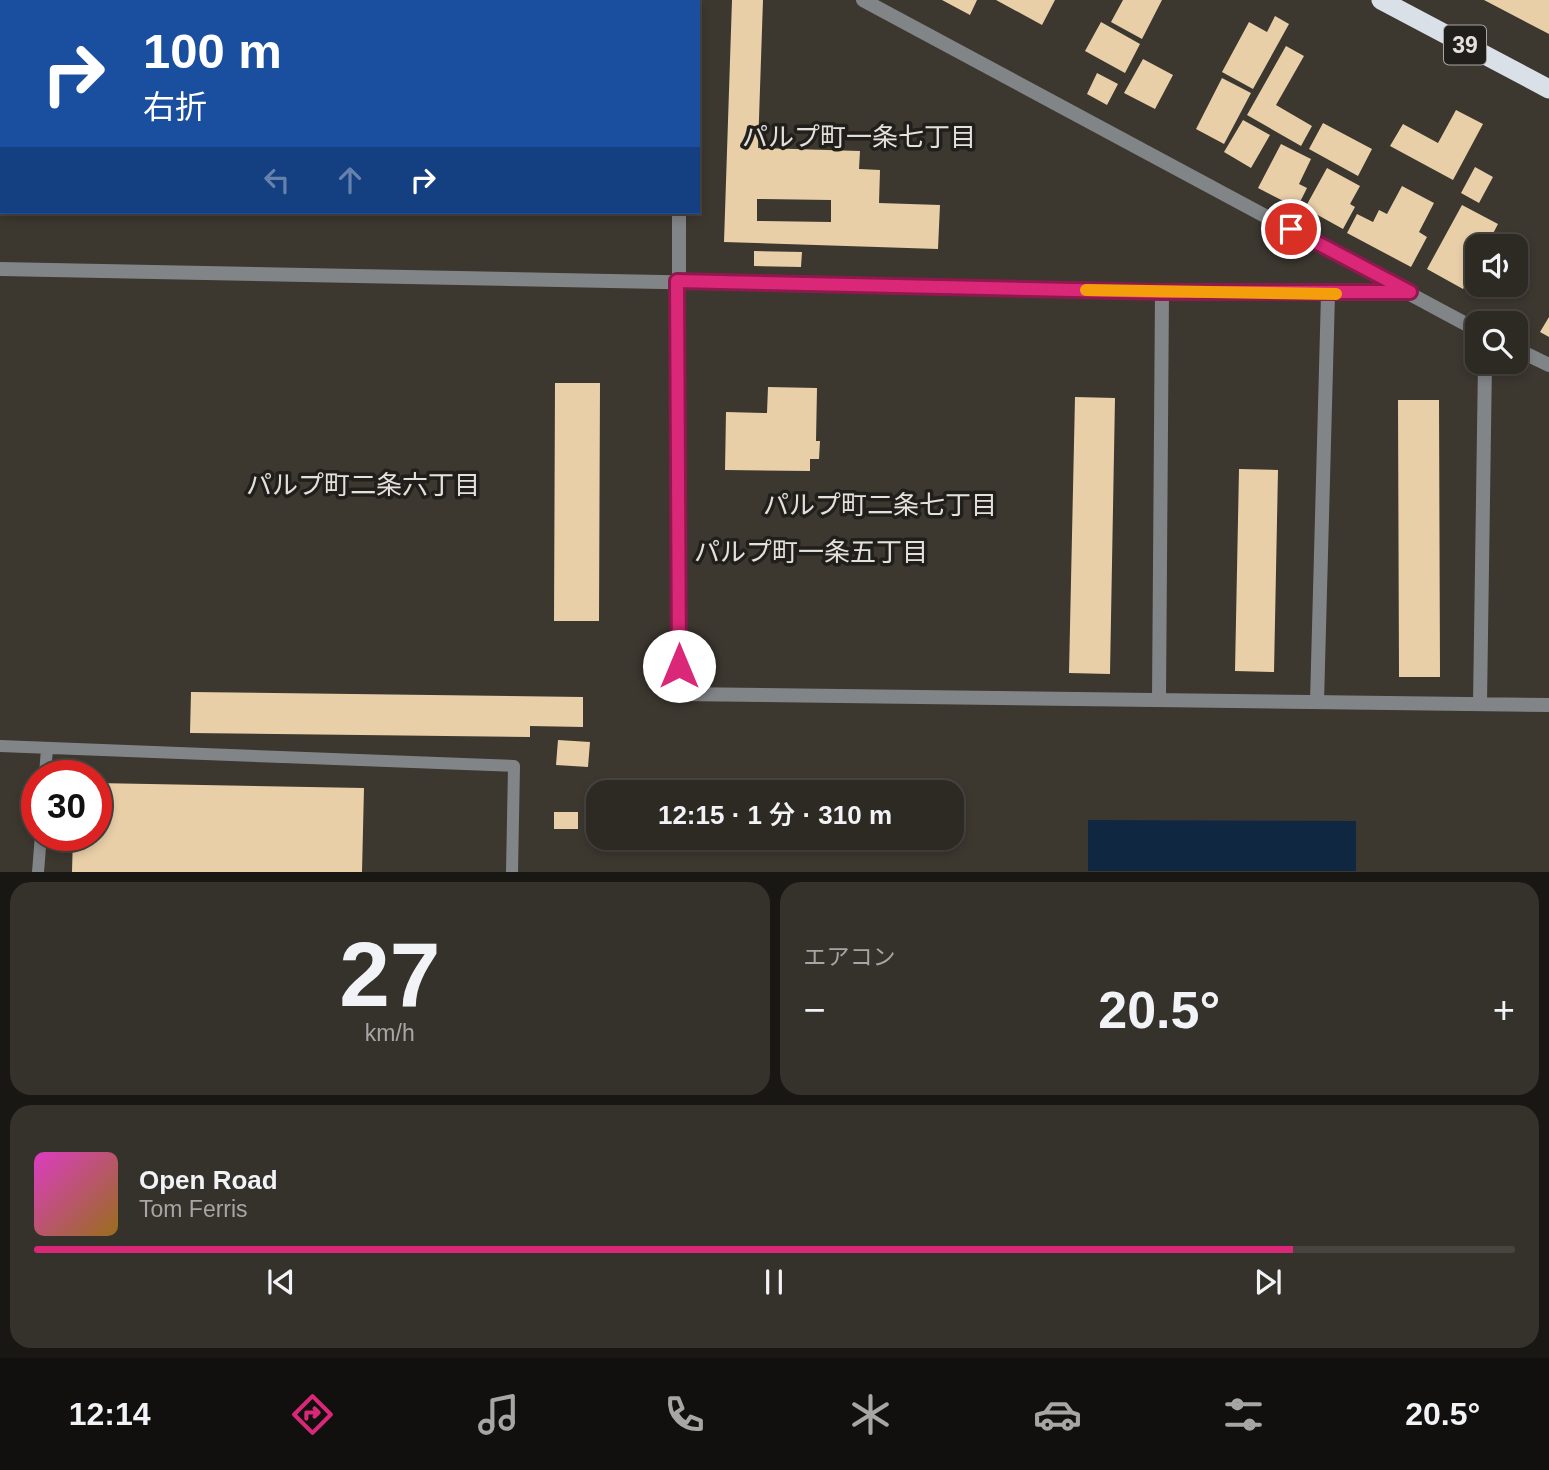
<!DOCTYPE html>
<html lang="ja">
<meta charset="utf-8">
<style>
:root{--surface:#2d2923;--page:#35312b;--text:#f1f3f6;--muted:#a7a6a6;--line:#484541;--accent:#db2777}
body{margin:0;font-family:Arial,"Noto Sans JP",sans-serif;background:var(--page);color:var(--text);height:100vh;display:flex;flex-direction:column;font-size:26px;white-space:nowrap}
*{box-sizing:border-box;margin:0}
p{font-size:23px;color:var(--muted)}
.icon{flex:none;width:38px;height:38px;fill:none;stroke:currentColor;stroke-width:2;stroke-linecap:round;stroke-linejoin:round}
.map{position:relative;height:872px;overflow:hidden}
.sheet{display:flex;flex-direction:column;gap:10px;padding:10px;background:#191713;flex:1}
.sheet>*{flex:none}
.top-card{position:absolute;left:0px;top:0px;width:700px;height:214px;box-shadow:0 4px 10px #0003,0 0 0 2px var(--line);background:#1a4fa0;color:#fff;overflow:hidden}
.fabs{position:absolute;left:1465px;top:234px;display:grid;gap:14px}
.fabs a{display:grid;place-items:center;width:63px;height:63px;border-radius:14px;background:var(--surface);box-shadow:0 4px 10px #0003,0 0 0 2px var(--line);font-size:35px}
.speed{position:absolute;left:21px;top:760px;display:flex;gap:14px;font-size:35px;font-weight:700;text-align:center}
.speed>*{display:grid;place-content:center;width:91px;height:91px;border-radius:50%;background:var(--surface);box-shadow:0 4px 10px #0003,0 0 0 2px var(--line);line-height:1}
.speed .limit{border:10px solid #d22;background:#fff;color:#111}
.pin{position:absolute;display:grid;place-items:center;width:60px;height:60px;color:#fff;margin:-30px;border:4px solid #fff;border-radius:50%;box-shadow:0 2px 7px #0007}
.me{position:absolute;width:77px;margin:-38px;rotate:0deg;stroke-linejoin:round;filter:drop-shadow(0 0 5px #0008)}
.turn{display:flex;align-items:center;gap:24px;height:147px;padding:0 28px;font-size:32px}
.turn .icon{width:91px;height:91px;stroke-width:2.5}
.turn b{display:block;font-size:49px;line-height:60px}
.lanes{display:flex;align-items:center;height:66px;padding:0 28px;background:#0003;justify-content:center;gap:35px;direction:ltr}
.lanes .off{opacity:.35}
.big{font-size:52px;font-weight:600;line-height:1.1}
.sheet .card{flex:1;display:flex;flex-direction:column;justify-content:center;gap:10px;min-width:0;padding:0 24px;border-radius:21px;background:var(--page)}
.sheet .dial{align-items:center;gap:0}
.dial b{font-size:91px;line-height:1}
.song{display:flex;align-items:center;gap:21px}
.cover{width:84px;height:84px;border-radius:10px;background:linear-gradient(135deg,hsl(310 70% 55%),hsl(40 70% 35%))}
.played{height:7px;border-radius:4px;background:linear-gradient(90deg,var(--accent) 85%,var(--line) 85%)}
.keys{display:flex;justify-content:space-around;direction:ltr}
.heat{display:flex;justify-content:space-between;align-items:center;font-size:38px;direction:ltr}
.sheet .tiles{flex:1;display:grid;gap:10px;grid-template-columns:1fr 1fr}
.card:last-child{grid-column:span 2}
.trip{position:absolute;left:586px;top:780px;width:378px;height:70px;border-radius:21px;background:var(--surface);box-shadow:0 4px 10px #0003,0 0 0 2px var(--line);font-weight:600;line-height:70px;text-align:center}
.tab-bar{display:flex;height:112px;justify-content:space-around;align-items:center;background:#12100e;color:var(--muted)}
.tab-bar .icon{width:49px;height:49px}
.tab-bar .selected{color:var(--accent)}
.tab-bar b{font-size:32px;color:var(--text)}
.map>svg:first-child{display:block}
.water{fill:#102742}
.building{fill:#e8cfa8;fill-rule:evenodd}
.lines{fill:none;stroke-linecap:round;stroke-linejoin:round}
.service{stroke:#828588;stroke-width:12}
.minor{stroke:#828588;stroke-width:14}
.trunk{stroke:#dae0e8;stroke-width:19}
.route-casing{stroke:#8e194d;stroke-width:18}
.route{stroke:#db2777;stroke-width:12}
.slow{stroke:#f59e0b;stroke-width:12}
.labels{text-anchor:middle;stroke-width:7;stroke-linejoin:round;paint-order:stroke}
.shield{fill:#211f1b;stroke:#aaa7a2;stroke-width:2}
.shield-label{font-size:23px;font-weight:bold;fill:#e4e1dc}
.neighbourhood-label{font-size:26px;fill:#e4e1dc;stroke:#211f1b}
</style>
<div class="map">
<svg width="1549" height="872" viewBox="0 0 1549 872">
<rect width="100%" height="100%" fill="#3c372f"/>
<path class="water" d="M1088,820l268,1v50h-268z"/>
<path class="building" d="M732,0h31l-5,148 102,3 -1,18 21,1 -1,33 61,2 -2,44 -214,-7zM757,199l74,1v22l-74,-1z
M942,0h35l-7,15z
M996,0h59l-13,25z
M1123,0h39l-20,39 -31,-17z
M1484,0h65v34z
M1275,16l14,8 -36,65 -31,-17 27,-50 18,10z
M1101,22l39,22 -15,29 -40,-22z
M1286,46l18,10 -28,49 36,21 -11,20 -54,-31z
M1143,59l30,16 -18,34 -31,-16z
M1097,73l21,11 -11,21 -20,-11z
M1222,78l29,15 -27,51 -28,-15z
M1456,110l27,14 -30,56 -63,-34 13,-22 35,19z
M1243,120l27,15 -19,33 -27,-16z
M1323,123l49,26 -14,27 -49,-27z
M1281,144l30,15 -12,25 8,4 -10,20 -39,-20z
M1475,167l18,10 -14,26 -18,-10z
M1327,168l33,18 -10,18 5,3 -12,22 -38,-21z
M1402,186l32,17 -15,29 8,5 -16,30 -64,-34 10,-19 16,8 6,-12 8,4z
M1462,205l36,19 -12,23h-9v16l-14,26 -36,-20z
M754,251l48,1 -1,15 -47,-1z
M1549,317v20l-9,-5z
M555,383h45l-1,238h-45z
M768,387l49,1 -1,53h4l-1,18h-9v12l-85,-1 1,-58 41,1z
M1075,397l40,1 -5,276 -41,-1z
M1398,400h41l1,277h-41z
M1239,469l39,1 -4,202 -39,-1z
M191,692l392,5v30l-53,-1v11l-340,-4z
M558,740l32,2 -2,25 -32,-2z
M96,783l268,5 -2,84h-290l1,-37h23z
M554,812h24v17h-24z"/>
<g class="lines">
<path class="service" d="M0,746l514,20 -2,106
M45,775l2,-27
M38,872l3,-37"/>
<path class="minor" d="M863,0l614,330
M685,2v-2
M679,212v482l870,11
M0,269l1162,23h248
M1516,349l33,16
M1159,699l3,-407
M1317,702l11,-408
M1480,704l5,-342"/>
<path class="trunk" d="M1381,0l168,89"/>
</g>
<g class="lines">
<g class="route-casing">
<path id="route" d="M679,666l-2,-385 485,11h248l-119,-63"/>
</g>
<use href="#route" class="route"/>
<path class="slow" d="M1086,290l250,4"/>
</g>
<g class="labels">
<rect class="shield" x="1444" y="25.5" width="42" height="39" rx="5"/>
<g class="shield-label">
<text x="1465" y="53">39</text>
</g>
<g class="neighbourhood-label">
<text x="859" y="146">パルプ町一条七丁目</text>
<text x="363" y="494">パルプ町二条六丁目</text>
<text x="880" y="514">パルプ町二条七丁目</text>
<text x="811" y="561">パルプ町一条五丁目</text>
</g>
</g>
</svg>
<div class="fabs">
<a><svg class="icon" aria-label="sound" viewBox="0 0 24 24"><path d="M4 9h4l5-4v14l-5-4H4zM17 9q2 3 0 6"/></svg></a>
<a><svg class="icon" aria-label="search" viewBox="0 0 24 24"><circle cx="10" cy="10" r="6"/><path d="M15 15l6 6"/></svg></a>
</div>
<div class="speed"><div class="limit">30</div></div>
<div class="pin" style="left:1291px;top:229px;background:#d93025"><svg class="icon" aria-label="arrive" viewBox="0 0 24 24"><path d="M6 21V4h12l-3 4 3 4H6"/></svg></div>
<svg class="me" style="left:679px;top:666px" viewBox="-20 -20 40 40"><circle r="19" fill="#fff"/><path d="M0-13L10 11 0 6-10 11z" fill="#db2777"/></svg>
<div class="trip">12:15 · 1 分 · 310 m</div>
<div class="top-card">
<div class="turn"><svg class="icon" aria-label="right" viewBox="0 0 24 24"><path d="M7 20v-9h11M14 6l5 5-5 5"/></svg><div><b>100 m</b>右折</div></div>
<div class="lanes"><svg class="icon off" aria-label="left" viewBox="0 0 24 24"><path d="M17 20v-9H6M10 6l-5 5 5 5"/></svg><svg class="icon off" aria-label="ahead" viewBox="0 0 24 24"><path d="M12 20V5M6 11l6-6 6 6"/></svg><svg class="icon" aria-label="right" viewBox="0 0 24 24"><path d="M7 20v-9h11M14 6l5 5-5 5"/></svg></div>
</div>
</div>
<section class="sheet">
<div class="tiles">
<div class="card dial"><b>27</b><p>km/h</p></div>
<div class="card"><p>エアコン</p>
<div class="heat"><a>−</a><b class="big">20.5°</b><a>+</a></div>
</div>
<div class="card">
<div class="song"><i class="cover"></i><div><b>Open Road</b><p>Tom Ferris</p></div></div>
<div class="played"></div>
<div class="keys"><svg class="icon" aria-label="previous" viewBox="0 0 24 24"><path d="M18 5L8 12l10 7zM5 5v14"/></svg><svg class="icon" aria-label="pause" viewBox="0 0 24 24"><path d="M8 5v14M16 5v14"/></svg><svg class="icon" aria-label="next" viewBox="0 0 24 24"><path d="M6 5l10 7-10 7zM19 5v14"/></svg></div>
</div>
</div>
</section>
<nav class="tab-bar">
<b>12:14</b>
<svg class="icon selected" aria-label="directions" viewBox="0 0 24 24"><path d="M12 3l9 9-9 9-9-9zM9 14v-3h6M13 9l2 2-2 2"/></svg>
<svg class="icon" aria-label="music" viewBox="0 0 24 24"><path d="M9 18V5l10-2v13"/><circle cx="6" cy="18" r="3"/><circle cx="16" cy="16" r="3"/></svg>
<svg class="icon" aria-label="phone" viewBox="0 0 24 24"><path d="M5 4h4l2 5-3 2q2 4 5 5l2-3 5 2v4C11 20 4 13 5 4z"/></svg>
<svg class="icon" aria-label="climate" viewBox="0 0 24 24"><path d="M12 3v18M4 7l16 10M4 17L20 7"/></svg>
<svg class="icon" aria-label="car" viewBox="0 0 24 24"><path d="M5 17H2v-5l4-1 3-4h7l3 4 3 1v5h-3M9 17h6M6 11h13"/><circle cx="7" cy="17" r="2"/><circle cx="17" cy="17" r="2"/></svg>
<svg class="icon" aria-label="filters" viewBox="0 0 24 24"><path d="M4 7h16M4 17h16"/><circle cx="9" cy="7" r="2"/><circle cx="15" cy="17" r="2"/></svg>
<b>20.5°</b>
</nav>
